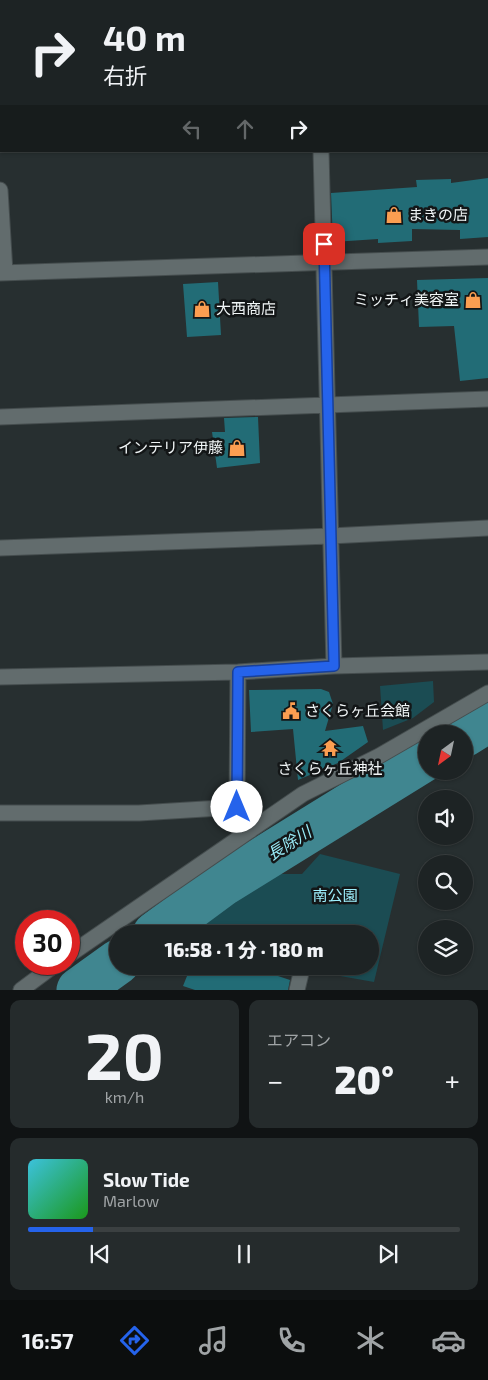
<!DOCTYPE html>
<html lang="ja">
<meta charset="utf-8">
<style>
:root{--surface:#1d2324;--page:#252b2c;--text:#f1f3f6;--muted:#a0a4a6;--line:#3b4041;--accent:#2563eb}
body{margin:0;font-family:"Exo 2","Noto Sans JP",sans-serif;background:var(--page);color:var(--text);height:100vh;display:flex;flex-direction:column;font-size:19px;white-space:nowrap}
*{box-sizing:border-box;margin:0}
p{font-size:16px;color:var(--muted)}
.icon{flex:none;width:28px;height:28px;fill:none;stroke:currentColor;stroke-width:2;stroke-linecap:round;stroke-linejoin:round}
.map{position:relative;height:990px;overflow:hidden}
.side{display:flex;flex-direction:column;gap:10px;padding:10px;background:#101314;flex:1}
.side>*{flex:none}
.banner{position:absolute;left:0px;top:0px;width:489px;height:152px;box-shadow:0 1px 4px #0004,0 0 0 1px var(--line);background:#1d2324;color:var(--text);overflow:hidden}
.needle{width:32px;rotate:213deg}
.fabs{position:absolute;left:418px;top:725px;display:grid;gap:10px}
.fabs a{display:grid;place-items:center;width:55px;height:55px;border-radius:50%;background:var(--surface);box-shadow:0 1px 4px #0004,0 0 0 1px var(--line);font-size:25px}
.speed{position:absolute;left:15px;top:910px;display:flex;gap:10px;font-size:25px;font-weight:700;text-align:center}
.speed>*{display:grid;place-content:center;width:65px;height:65px;border-radius:50%;background:var(--surface);box-shadow:0 1px 4px #0004,0 0 0 1px var(--line);line-height:1}
.speed .limit{border:8px solid #d22;background:#fff;color:#111}
.pin{position:absolute;display:grid;place-items:center;width:42px;height:42px;color:#fff;margin:-21px;border-radius:10px;box-shadow:0 2px 8px #0006}
.me{position:absolute;width:55px;margin:-28px;rotate:0deg;stroke-linejoin:round;filter:drop-shadow(0 0 4px #0008)}
.turn{display:flex;align-items:center;gap:18px;height:105px;padding:0 20px;font-size:22px}
.turn .icon{width:65px;height:65px;stroke-width:2.5}
.turn b{display:block;font-size:35px;line-height:42px}
.lanes{display:flex;align-items:center;height:48px;padding:0 20px;background:#0003;justify-content:center;gap:25px;direction:ltr}
.lanes .off{opacity:.35}
.big{font-size:38px;font-weight:800;line-height:1.1}
.side .card{flex:1;display:flex;flex-direction:column;justify-content:center;gap:8px;min-width:0;padding:0 18px;border-radius:10px;background:var(--page)}
.side .dial{align-items:center;gap:0}
.dial b{font-size:65px;line-height:1}
.song{display:flex;align-items:center;gap:15px}
.cover{width:60px;height:60px;border-radius:8px;background:linear-gradient(135deg,hsl(190 70% 55%),hsl(120 70% 35%))}
.played{height:5px;border-radius:2px;background:linear-gradient(90deg,var(--accent) 15%,var(--line) 15%)}
.keys{display:flex;justify-content:space-around;direction:ltr}
.heat{display:flex;justify-content:space-between;align-items:center;font-size:28px;direction:ltr}
.side .tiles{flex:1;display:grid;gap:10px;grid-template-columns:1fr 1fr}
.card:last-child{grid-column:span 2}
.trip{position:absolute;left:109px;top:925px;width:270px;height:50px;border-radius:25px;background:var(--surface);box-shadow:0 1px 4px #0004,0 0 0 1px var(--line);font-weight:800;line-height:50px;text-align:center}
.menu{display:flex;height:80px;justify-content:space-around;align-items:center;background:#0c0e0e;color:var(--muted)}
.menu .icon{width:35px;height:35px}
.menu .selected{color:var(--accent)}
.menu b{font-size:22px;color:var(--text)}
.map>svg:first-child{display:block}
.green{fill:#1b4c53}
.lines{fill:none;stroke-linecap:round;stroke-linejoin:round}
.river{stroke:#408690;stroke-width:45}
.building{fill:#226c76}
.minor-casing{stroke:#454d4e;stroke-width:17}
.minor{stroke:#626c6d;stroke-width:15}
.route-casing{stroke:#184099;stroke-width:12}
.route{stroke:#2563eb;stroke-width:9}
.labels{text-anchor:middle;stroke-width:5;stroke-linejoin:round;paint-order:stroke}
.poi-label{font-size:15px;fill:#f1f6f7;stroke:#131617;text-anchor:start}
.park-label{font-size:15px;fill:#9ff1fe;stroke:#131617}
.water-label{font-size:16px;font-style:italic;fill:#9aedf9;stroke:#131617}
</style>
<div class="map">
<svg width="488" height="990" viewBox="0 0 488 990">
<rect width="100%" height="100%" fill="#272f30"/>
<path class="green" d="M433,681l1,21 -21,16 -30,12 -3,-44z
M320,854l80,20 -26,108 -62,-11 -16,-5h74v-32h-184l61,-42 29,-18h26z"/>
<g class="lines">
<path class="river" d="M464,735l24,-15
M155,934l69,-51 202,-125
M79,990l39,-28"/>
</g>
<path class="building" d="M488,178v59l-28,2v-9l-48,-1v12l-34,2v-4l-45,3 -2,-49 86,-6 -1,-7 35,-1v4z
M488,278v100l-28,3 -6,-55 -35,1 -2,-47z
M218,282l3,53 -34,2 -4,-53z
M258,417l2,46 -43,5 -5,-36h13l-1,-14z
M321,689l8,3 4,12 -8,27 38,-5 5,16 -30,21 -40,17 -5,-51 -42,3 -2,-42z
M191,966h57l42,14 -2,10h-93l-12,-4z"/>
<g class="lines">
<g class="minor-casing">
<path id="minor" d="M315,0v1
M136,1l101,-1
M0,3h1
M0,140h1
M321,151l13,515
M0,190l5,82
M0,273l488,-16
M0,417l488,-18
M0,548l330,-12 158,-8
M238,672l-1,135 14,23
M0,677l238,-5 96,-6 154,-4
M0,813h139l98,-6
M69,955l234,-161 76,-38 109,-63
M21,990l35,-26
M297,990l4,-17"/>
</g>
<use href="#minor" class="minor"/>
</g>
<g class="lines">
<g class="route-casing">
<path id="route" d="M237,807l1,-135 96,-6 -10,-422"/>
</g>
<use href="#route" class="route"/>
</g>
<defs>
<g id="shop-bare" transform="scale(1.35)"><path d="M-5-2.5h2.3a2.7 3.5 0 0 1 5.4 0H5L5.5 6h-11ZM-1.5-2.5h3a1.5 2.3 0 0 0-3 0Z" fill="#fb9e51" stroke="#131617" stroke-width="2.5" paint-order="stroke"/></g>
<g id="civic-bare" transform="scale(1.35)"><path d="M-.6-6.5H3V-4.5H.6V-3L4-1V1h2V6H-6V1h2V-1L-.6-3ZM-1.2 2.5V6h2.4V2.5Z" fill="#fb9e51" stroke="#131617" stroke-width="2.5" paint-order="stroke"/></g>
<g id="temple-bare" transform="scale(1.35)"><path d="M0-6L5-2H3V0L6.5 2.5H4V6H1.5V3h-3V6H-4V2.5H-6.5L-3 0V-2H-5Z" fill="#fb9e51" stroke="#131617" stroke-width="2.5" paint-order="stroke"/></g>
</defs>
<g fill-rule="evenodd">
<use href="#shop-bare" x="394" y="215"/>
<use href="#shop-bare" x="473" y="300"/>
<use href="#shop-bare" x="202" y="309"/>
<use href="#shop-bare" x="237" y="448"/>
<use href="#civic-bare" x="291" y="711"/>
<use href="#temple-bare" x="330" y="748"/>
</g>
<g class="labels">
<g class="poi-label">
<text x="408" y="220">まきの店</text>
<text x="459" y="305" text-anchor="end">ミッチィ美容室</text>
<text x="216" y="314">大西商店</text>
<text x="223" y="453" text-anchor="end">インテリア伊藤</text>
<text x="305" y="716">さくらヶ丘会館</text>
<text x="330" y="774" text-anchor="middle">さくらヶ丘神社</text>
</g>
<g class="park-label">
<text x="335" y="901">南公園</text>
</g>
<g class="water-label">
<text transform="translate(289 843) rotate(-32)" y="6">長除川</text>
</g>
</g>
</svg>
<div class="fabs">
<a><svg class="needle" viewBox="-14 -14 28 28"><path d="M0-13l5 13h-10z" fill="#e53935"/><path d="M0 13l5-13h-10z" fill="#a0a4a6"/></svg></a>
<a><svg class="icon" aria-label="sound" viewBox="0 0 24 24"><path d="M4 9h4l5-4v14l-5-4H4zM17 9q2 3 0 6"/></svg></a>
<a><svg class="icon" aria-label="search" viewBox="0 0 24 24"><circle cx="10" cy="10" r="6"/><path d="M15 15l6 6"/></svg></a>
<a><svg class="icon" aria-label="layers" viewBox="0 0 24 24"><path d="M12 4l9 5-9 5-9-5zM3 14l9 5 9-5"/></svg></a>
</div>
<div class="speed"><div class="limit">30</div></div>
<div class="pin" style="left:324px;top:244px;background:#d93025"><svg class="icon" aria-label="arrive" viewBox="0 0 24 24"><path d="M6 21V4h12l-3 4 3 4H6"/></svg></div>
<svg class="me" style="left:237px;top:807px" viewBox="-20 -20 40 40"><circle r="19" fill="#fff"/><path d="M0-13L10 11 0 6-10 11z" fill="#2563eb"/></svg>
<div class="trip">16:58 · 1 分 · 180 m</div>
<div class="banner">
<div class="turn"><svg class="icon" aria-label="right" viewBox="0 0 24 24"><path d="M7 20v-9h11M14 6l5 5-5 5"/></svg><div><b>40 m</b>右折</div></div>
<div class="lanes"><svg class="icon off" aria-label="left" viewBox="0 0 24 24"><path d="M17 20v-9H6M10 6l-5 5 5 5"/></svg><svg class="icon off" aria-label="ahead" viewBox="0 0 24 24"><path d="M12 20V5M6 11l6-6 6 6"/></svg><svg class="icon" aria-label="right" viewBox="0 0 24 24"><path d="M7 20v-9h11M14 6l5 5-5 5"/></svg></div>
</div>
</div>
<section class="side">
<div class="tiles">
<div class="card dial"><b>20</b><p>km/h</p></div>
<div class="card"><p>エアコン</p>
<div class="heat"><a>−</a><b class="big">20°</b><a>+</a></div>
</div>
<div class="card">
<div class="song"><i class="cover"></i><div><b>Slow Tide</b><p>Marlow</p></div></div>
<div class="played"></div>
<div class="keys"><svg class="icon" aria-label="previous" viewBox="0 0 24 24"><path d="M18 5L8 12l10 7zM5 5v14"/></svg><svg class="icon" aria-label="pause" viewBox="0 0 24 24"><path d="M8 5v14M16 5v14"/></svg><svg class="icon" aria-label="next" viewBox="0 0 24 24"><path d="M6 5l10 7-10 7zM19 5v14"/></svg></div>
</div>
</div>
</section>
<nav class="menu">
<b>16:57</b>
<svg class="icon selected" aria-label="directions" viewBox="0 0 24 24"><path d="M12 3l9 9-9 9-9-9zM9 14v-3h6M13 9l2 2-2 2"/></svg>
<svg class="icon" aria-label="music" viewBox="0 0 24 24"><path d="M9 18V5l10-2v13"/><circle cx="6" cy="18" r="3"/><circle cx="16" cy="16" r="3"/></svg>
<svg class="icon" aria-label="phone" viewBox="0 0 24 24"><path d="M5 4h4l2 5-3 2q2 4 5 5l2-3 5 2v4C11 20 4 13 5 4z"/></svg>
<svg class="icon" aria-label="climate" viewBox="0 0 24 24"><path d="M12 3v18M4 7l16 10M4 17L20 7"/></svg>
<svg class="icon" aria-label="car" viewBox="0 0 24 24"><path d="M5 17H2v-5l4-1 3-4h7l3 4 3 1v5h-3M9 17h6M6 11h13"/><circle cx="7" cy="17" r="2"/><circle cx="17" cy="17" r="2"/></svg>
</nav>
